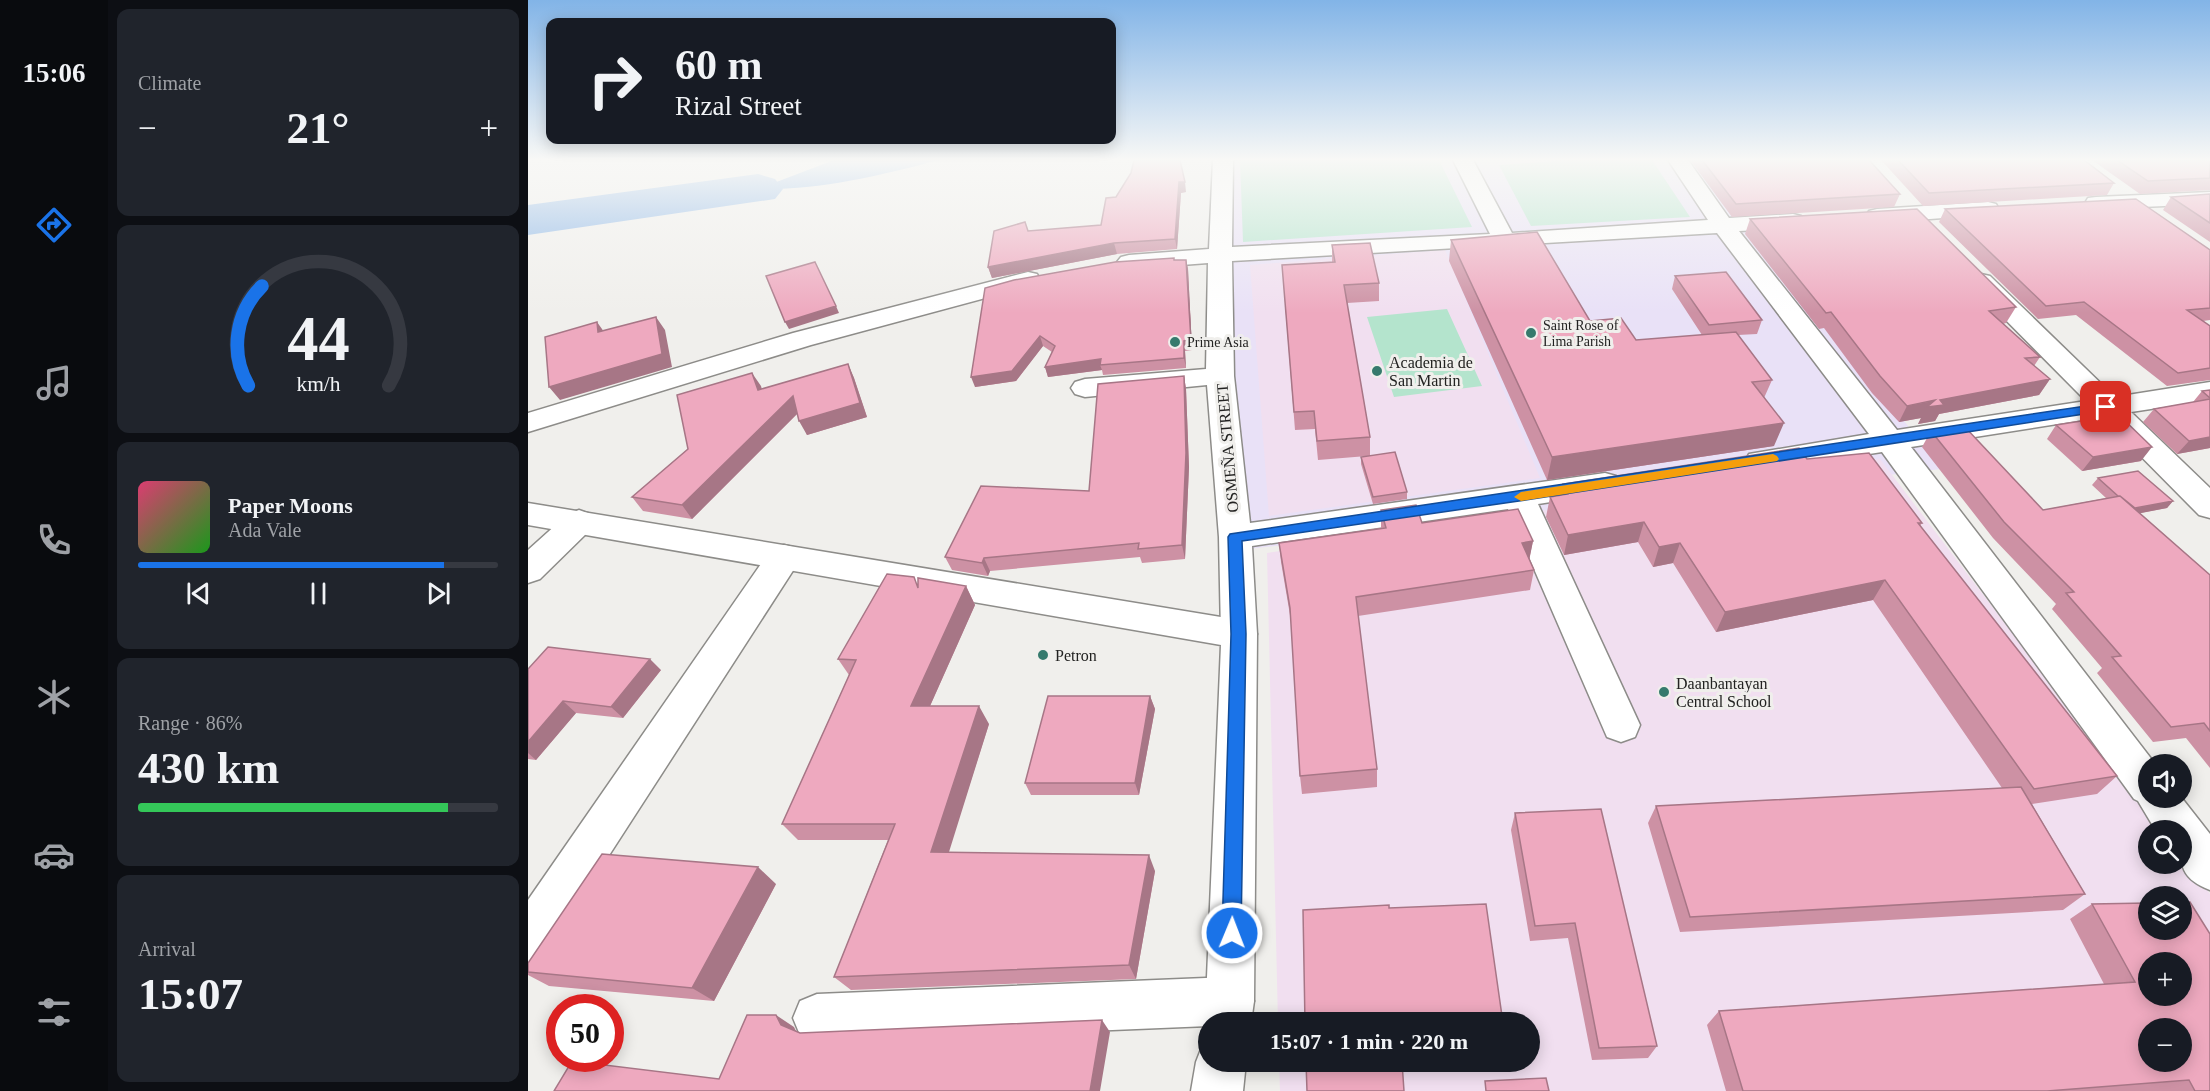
<!DOCTYPE html>
<meta charset="utf-8">
<style>
:root{--surface:#171b24;--page:#20242c;--text:#f1f3f6;--muted:#9ea1a6;--line:#363941;--accent:#1a73e8}
body{margin:0;font-family:"Times New Roman",serif;background:var(--page);color:var(--text);height:100vh;display:flex;flex-direction:column;font-size:22px;white-space:nowrap}
*{box-sizing:border-box;margin:0}
p{font-size:20px;color:var(--muted)}
.icon{flex:none;width:33px;height:33px;fill:none;stroke:currentColor;stroke-width:2;stroke-linecap:round;stroke-linejoin:round}
.map{position:relative;flex:1;overflow:hidden}
.drawer{display:flex;flex-direction:column;gap:9px;padding:9px;background:#0d0f14;width:420px}
.drawer>*{flex:none}
.banner{position:absolute;left:18px;top:18px;width:570px;height:126px;border-radius:12px;box-shadow:0 3px 15px #0003;background:#171b24;color:var(--text);overflow:hidden}
.buttons{position:absolute;left:1610px;top:754px;display:grid;gap:12px}
.buttons a{display:grid;place-items:center;width:54px;height:54px;border-radius:50%;background:var(--surface);box-shadow:0 3px 15px #0003;font-size:30px}
.speed{position:absolute;left:18px;top:994px;display:flex;gap:12px;font-size:30px;font-weight:700;text-align:center}
.speed>*{display:grid;place-content:center;width:78px;height:78px;border-radius:50%;background:var(--surface);box-shadow:0 3px 15px #0003;line-height:1}
.speed .limit{border:9px solid #d22;background:#fff;color:#111}
.pin{position:absolute;display:grid;place-items:center;width:51px;height:51px;color:#fff;margin:-26px;border-radius:12px;box-shadow:0 3px 9px #0006}
.me{position:absolute;width:66px;margin:-33px;rotate:1deg;stroke-linejoin:round;filter:drop-shadow(0 0 4px #0008)}
.turn{display:flex;align-items:center;gap:21px;height:126px;padding:0 30px;font-size:27px}
.turn .icon{width:78px;height:78px;stroke-width:2.5}
.turn b{display:block;font-size:42px;line-height:51px}
.big{font-size:45px;font-weight:700;line-height:1.1}
.drawer .card{flex:1;display:flex;flex-direction:column;justify-content:center;gap:9px;min-width:0;padding:0 21px;border-radius:12px;background:var(--page)}
.drawer .dial{align-items:center;gap:0}
.dial svg{height:156px;overflow:visible;fill:none;stroke:var(--line);stroke-width:7;stroke-linecap:round;text-anchor:middle}
.dial text{fill:var(--text);stroke:none}
.song{display:flex;align-items:center;gap:18px}
.cover{width:72px;height:72px;border-radius:9px;background:linear-gradient(135deg,hsl(340 70% 55%),hsl(120 70% 35%))}
.played{height:6px;border-radius:3px;background:linear-gradient(90deg,var(--accent) 85%,var(--line) 85%)}
.keys{display:flex;justify-content:space-around;direction:ltr}
.heat{display:flex;justify-content:space-between;align-items:center;font-size:33px;direction:ltr}
.charge{height:9px;border-radius:4px;background:linear-gradient(90deg,#34c759 86%,var(--line) 0)}
.trip{position:absolute;left:670px;top:1012px;width:342px;height:60px;border-radius:30px;background:var(--surface);box-shadow:0 3px 15px #0003;font-weight:700;line-height:60px;text-align:center}
main{display:flex;flex:1;min-height:0}
.tab-bar{display:flex;flex-direction:column;width:108px;justify-content:space-around;align-items:center;background:#090b0e;color:var(--muted)}
.tab-bar .icon{width:42px;height:42px}
.tab-bar .selected{color:var(--accent)}
.tab-bar b{font-size:27px;color:var(--text)}
.map>svg:first-child{display:block}
.industrial{fill:#e9e1f7}
.education{fill:#f1dff0;fill-rule:evenodd}
.green{fill:#b4e4cd}
.water{fill:#8ab5e6}
.lines{fill:none;stroke-linecap:round;stroke-linejoin:round}
.river{fill:#8ab5e6;fill-rule:evenodd}
.minor-casing{stroke:#8d8c89;stroke-width:3}
.major-casing{stroke:#8d8c89;stroke-width:3}
.minor{fill:#fff;fill-rule:evenodd}
.major{fill:#fff;fill-rule:evenodd}
.wall{fill:#cd91a4}
.shaded-wall{fill:#a77686}
.building{fill:#eea9bf;stroke:#a77686;stroke-width:1.5;fill-rule:evenodd}
.route{fill:#1a73e8;stroke:#114b97;stroke-width:1.5}
.slow{fill:#f59e0b}
.poi-dot{fill:#367a6d;stroke:#f0efec;stroke-width:2}
.labels{text-anchor:middle;stroke-width:6;stroke-linejoin:round;paint-order:stroke}
.far-poi-label{font-size:14px;fill:#222221;stroke:#f0efec;text-anchor:start}
.poi-label{font-size:16px;fill:#222221;stroke:#f0efec;text-anchor:start}
.street-label{font-size:16px;fill:#222221;stroke:#f0efec}
</style>
<main>
<nav class="tab-bar">
<b>15:06</b>
<svg class="icon selected" aria-label="directions" viewBox="0 0 24 24"><path d="M12 3l9 9-9 9-9-9zM9 14v-3h6M13 9l2 2-2 2"/></svg>
<svg class="icon" aria-label="music" viewBox="0 0 24 24"><path d="M9 18V5l10-2v13"/><circle cx="6" cy="18" r="3"/><circle cx="16" cy="16" r="3"/></svg>
<svg class="icon" aria-label="phone" viewBox="0 0 24 24"><path d="M5 4h4l2 5-3 2q2 4 5 5l2-3 5 2v4C11 20 4 13 5 4z"/></svg>
<svg class="icon" aria-label="climate" viewBox="0 0 24 24"><path d="M12 3v18M4 7l16 10M4 17L20 7"/></svg>
<svg class="icon" aria-label="car" viewBox="0 0 24 24"><path d="M5 17H2v-5l4-1 3-4h7l3 4 3 1v5h-3M9 17h6M6 11h13"/><circle cx="7" cy="17" r="2"/><circle cx="17" cy="17" r="2"/></svg>
<svg class="icon" aria-label="filters" viewBox="0 0 24 24"><path d="M4 7h16M4 17h16"/><circle cx="9" cy="7" r="2"/><circle cx="15" cy="17" r="2"/></svg>
</nav>
<section class="drawer">
<div class="card"><p>Climate</p>
<div class="heat"><a>−</a><b class="big">21°</b><a>+</a></div>
</div>
<div class="card dial"><svg viewBox="0 0 100 80">
<path d="M14 69A42 42 0 1 1 86 69"/>
<path d="M14 69A42 42 0 0 1 21 18" stroke="#1a73e8"/>
<text x="50" y="56" font-size="32" font-weight="700">44</text>
<text x="50" y="72" font-size="11">km/h</text>
</svg></div>
<div class="card">
<div class="song"><i class="cover"></i><div><b>Paper Moons</b><p>Ada Vale</p></div></div>
<div class="played"></div>
<div class="keys"><svg class="icon" aria-label="previous" viewBox="0 0 24 24"><path d="M18 5L8 12l10 7zM5 5v14"/></svg><svg class="icon" aria-label="pause" viewBox="0 0 24 24"><path d="M8 5v14M16 5v14"/></svg><svg class="icon" aria-label="next" viewBox="0 0 24 24"><path d="M6 5l10 7-10 7zM19 5v14"/></svg></div>
</div>
<div class="card"><p>Range · 86%</p><b class="big">430 km</b><div class="charge"></div></div>
<div class="card"><p>Arrival</p><b class="big">15:07</b></div>
</section>
<div class="map">
<svg width="1682" height="1091" viewBox="0 0 1682 1091">
<rect width="100%" height="100%" fill="#f0efec"/>
<path class="industrial" d="M691,160h485l237,309 -719,83z"/>
<path class="education" d="M917,250l95,228 -271,38 -19,-251z
M1352,459l283,372h-15v33h33v-9l29,39v197h-930l-1,-29h251v-39h-252l-11,-470zM1620,897h33v33h-33zM1620,963h33v33h-33zM1620,1029h33v33h-33z"/>
<path class="green" d="M712,160h199l33,67 -229,15z
M1038,160h86l38,57 -159,9 -32,-61z
M919,309l35,77 -88,11 -27,-80z"/>
<path class="water" d="M306,160h105c-61,16 -118,30 -181,29z"/>
<g class="lines">
<path class="river" d="M230,174l17,5 8,10 -8,10 -247,36v-30z"/>
<g class="minor-casing">
<path id="minor" d="M685,160h20l-1,87 258,-13 -37,-74h20l39,73 196,-13 -40,-60h20l41,58 64,-4 8,2 3,5 -3,5 -8,2 -54,3 158,199 189,-29 -114,-115 -3,-5 3,-5 9,-2 9,2 125,121 95,-15v18l-79,12 79,76v30l-11,-3 -97,-98 -191,30 245,318h-8v33l33,-1 29,37v56c-33,-13 -29,-28 -29,-59h-25l-18,-30 -4,-2 -252,-347 -122,19 -11,-3 -4,-7 4,-7 120,-20 -152,-201 -485,28 2,115 16,147 355,-50 11,3 4,8 -4,8 -78,12 102,221 -5,12 -14,5 -14,-5 -99,-228 -256,37 5,88 -5,10 -13,4 -13,-4 -5,-10 -2,-97 -12,-152 -122,12 -10,-3 -4,-6 4,-6 10,-3 121,-10 2,-106 -79,6 -8,-2 -4,-5 4,-5 8,-2 80,-6z
M1682,192v12l-114,5 -8,-1 -3,-5 3,-5 8,-1z
M1460,202l8,2 3,5 -3,5 -119,9 -8,-2 -3,-5 3,-5 8,-2z
M500,272l9,2 3,5 -3,5 -226,61 -283,87v-19l265,-80z
M51,510l11,4 5,8 -5,8 -50,49 -12,4v-33l40,-36z
M256,545l12,3 5,9 -5,9 -252,390 -16,7v-63l244,-352z
M702,977l17,7 7,17 -7,17 -12,5h-26v3l-392,16 -17,-7 -7,-17 7,-17 17,-7z"/>
</g>
<g class="major-casing">
<path id="major" d="M0,503l711,117 13,4 5,10 -3,367 -3,22h-42v15l-6,-15 3,-22 15,-356 -693,-120z
M681,1042v20h37l-3,29h-52l5,-29 7,-18z"/>
</g>
<use href="#minor" class="minor"/>
<use href="#major" class="major"/>
</g>
<path class="wall" d="M1162,160h179l31,34 -6,13 -162,10z
M1353,160h203l30,23 -7,12 -184,11z
M1564,160h118v30l-70,4z
M658,192l-5,1 -4,56 -60,5 -125,24 -4,-11 40,-36 73,-6 5,-27z
M1682,194v48l-47,-32 8,-13z
M1417,209l265,41v70l-7,1 7,5v54l-43,6 -91,-71 -38,4 -99,-97z
M1222,219l266,88 -10,16 -3,1 37,33 -6,9 16,13 -11,16 -100,19 -4,7 -17,3 3,-6 -22,4 -27,-29 -48,-65 -5,1 -74,-95z
M923,240l139,81 46,19 66,-5 -30,-46 3,-13 87,44 -5,14 -19,1 34,45 -8,18 10,48 -227,34 -98,-219z
M804,245l47,38v18l-32,2 23,134v19l37,36v7l-34,5 -12,-40v-7l6,-1 -49,4 -3,-31 -20,1 -13,-165 50,-3z
M646,260h12l2,9 4,81 -7,1 1,17 -83,7 -1,-5 -54,7 -3,-10 7,-15 -9,-6 -27,35 -41,6 10,-99z
M320,364l6,14 13,39 -60,18 -9,-22 -106,106 -49,-8 -11,-14 129,-111v3z
M656,376l2,13 3,78 -4,92 -43,4 -2,-6 -150,14 -2,5 -36,-6 -7,-13 144,-66z
M1682,390v58l-33,6 -34,-32 11,-13 39,-7 9,-11z
M1528,425l85,36 -59,10 -35,-32z
M1403,431l112,79 63,-12 -14,-13 6,-7 75,23 -6,7 -27,5 70,62v193l-24,-30 -33,4 -56,-69 5,-5 -50,-59 4,-5 -63,-66 -71,-91z
M1279,459l115,64 -2,3 197,250 -20,18 -65,10 53,90 -22,16 -383,22 -32,-109 8,-17 346,-18 -129,-188 -157,32 -43,-69 -20,4 -15,-25 -74,13 -18,-38 4,-20 11,-2 2,-11z
M853,510l41,13 111,18 -4,19 5,10 -4,20 -172,26 19,153v18l-75,7 -2,-18 -9,-155 -10,-59 -2,-19 102,-15z
M390,584l48,2 9,19 -45,101 59,18 -41,128 207,19 -19,108 -285,11 -17,-13 54,-137h-90l-16,-16 67,-149 -11,-16z
M0,669l133,1 -38,48 -47,-5 -40,47 -8,-1z
M622,696l5,13 -16,86h-108l-6,-12z
M987,813l142,233 -9,12 -56,2 -24,-122 -38,3 -19,-111z
M248,884l-62,117 -165,-15 -21,-11v-12z
M1564,904l118,187h-484l-19,-66 12,-14 385,-27 -34,-65z"/>
<path class="shaded-wall" d="M651,182h6l1,10 -5,1 -4,56 -2,-10z
M586,243l3,11 -125,24 -4,-11z
M658,260l2,9 4,81 -1,-10z
M308,306l3,7 -50,16 -4,-7z
M128,317l9,13 7,37 -112,33 -11,-13z
M69,322l10,14 -9,-4z
M512,336l3,10 -27,35 -41,6 -4,-10z
M656,341l1,10 1,17 -2,-10z
M573,359l-1,6 2,5 -54,7 -3,-10z
M320,364l6,14 13,39 -60,18 -8,-14z
M224,373l9,13 5,18 -8,-14z
M656,376l2,13 3,78 -4,92 -3,-14z
M1522,379l-11,16 -100,19 -4,7 -17,3 3,-6 -22,4 8,-16z
M265,396l8,14 -109,109 -10,-14z
M1256,423l-10,23 -227,34 5,-23z
M1682,437v11l-33,6 12,-13z
M1624,447l-11,14 -59,10 11,-14z
M1645,501l-6,7 -41,8 6,-7z
M1116,522l-6,20 -74,13 4,-20z
M1005,541l-4,20 -7,-18z
M1152,543l-7,20 -20,4 6,-20z
M456,558l6,13 -2,5 -6,-13z
M1357,580l-12,20 -157,32 9,-20z
M438,586l9,19 -53,119 -11,-18z
M122,659l11,11 -38,48 -12,-11z
M622,696l5,13 -16,86 -4,-12z
M35,701l13,12 -40,47 -8,-7v-11z
M451,706l10,18 -45,144 -13,-16z
M621,855l6,16 -19,108 -7,-14z
M230,867l18,17 -62,117 -22,-13z
M248,1015l18,12 5,10 -18,-12z
M574,1020l8,12 -10,59h-10z"/>
<path class="building" d="M606,160h46l5,22h-6l-4,57 -61,4 -126,24 6,-36 31,-9 3,9 73,-6 5,-27 10,-1 15,-24z
M1174,160h167l31,34 -164,10z
M1370,160h186l30,23 -185,10z
M1589,160h93v18l-62,3z
M1682,194v29l-39,-26z
M1608,199l74,51v58l-23,2 23,16v42l-32,5 -94,-71 -38,4 -101,-97z
M1389,209l99,98 -27,4 51,46 -15,1 25,21 -110,21 4,5 -17,2 8,-7 -28,6 -27,-30 -49,-64 -5,1 -76,-94z
M1009,232l53,89 31,-3 15,22 100,-8 36,48 -20,2 32,41 -232,34 -101,-217z
M842,243l9,40 -35,2 26,152 -53,4 -3,-30 -20,1 -12,-147 53,-3 -3,-17z
M646,258v2h12l5,80 -7,1v17l-84,7 1,-6 -56,8 10,-21 -15,-10 -28,35 -41,6 14,-89 29,-8 101,-18z
M287,262l21,44 -51,16 -19,-46z
M1198,272l36,48 -53,5 -34,-49z
M128,317l6,37 -113,33 -4,-50 52,-15 1,10z
M320,364l12,39 -61,18 -6,-25 -111,109 -50,-8 56,-48 -11,-54 75,-22 6,17z
M656,376l2,77 -4,92 -44,4 1,-6 -155,15 -2,5 -37,-6 36,-71 108,5 9,-107z
M1682,390v8l-8,-7z
M1682,399v38l-21,4 -35,-32z
M1591,415l33,32 -59,10 -37,-32z
M1436,426l79,84 77,-14 90,79v156l-6,-8 -33,4 -59,-70 9,-1 -55,-63 8,-1 -70,-70 -73,-91z
M1271,448l8,11 62,-6 53,70h-4l199,253 -83,13 -149,-209 -160,32 -45,-69 -21,4 -15,-25 -76,13 -18,-38 18,-3 -5,-10z
M867,452l12,40 -34,5 -12,-40z
M1610,471l35,30 -38,7 -15,-12h-2l-20,-18z
M888,505l6,18 96,-14 15,32 -11,2 12,27 -178,27 21,172 -77,7 -10,-168 -11,-65 107,-15 -5,-18z
M359,574l27,3 4,11v-10l48,8 -55,120h68l-48,146 218,3 -20,110 -295,12 61,-153h-113l74,-164 -18,-1z
M20,647l102,12 -39,48 -48,-6 -35,41v-73z
M520,696h102l-15,87h-110z
M1493,787l64,107 -395,23 -34,-111z
M1073,809l56,237 -58,2 -24,-125 -40,3 -20,-113z
M74,854l156,13 -66,121 -164,-16v-9z
M1653,902h9l20,32v157h-15l-6,-11 -142,11h-304l-24,-80 416,-29 -43,-78 56,-1v27h33zM1620,963h33v33h-33zM1620,1029h33v33h-33z
M958,904l17,119h-198l-2,-113 86,-5v3z
M219,1015h29l5,10 19,8 302,-13 -12,71h-536l18,-30 147,18z
M778,1062h96l2,29h-97z
M1018,1078l3,13h-63l-1,-10z"/>
<linearGradient id="sky" x2="0" y2="1"><stop stop-color="#82b4e7"/><stop offset="0.51" stop-color="#f8f8f6"/><stop offset="1" stop-color="#f8f8f6" stop-opacity="0"/></linearGradient>
<rect width="1682" height="313" fill="url(#sky)"/>
<path class="route" d="M1578,403l4,1v6l-591,91 -277,40 4,93 -5,299 -3,6 -6,3 -7,-3 -3,-6 9,-299 -3,-97 2,-3z"/>
<path class="slow" d="M1245,454l4,2 2,3 -2,2 -256,40 -7,-4 7,-5z"/>
<g class="poi-dot">
<circle cx="1003" cy="333" r="6"/>
<circle cx="647" cy="342" r="6"/>
<circle cx="849" cy="371" r="6"/>
<circle cx="515" cy="655" r="6"/>
<circle cx="1136" cy="692" r="6"/>
</g>
<g class="labels">
<g class="far-poi-label">
<text x="1015" y="330">Saint Rose of<tspan x="1015" dy="16">Lima Parish</tspan></text>
<text x="659" y="347">Prime Asia</text>
</g>
<g class="poi-label">
<text x="861" y="368">Academia de<tspan x="861" dy="18">San Martin</tspan></text>
<text x="527" y="661">Petron</text>
<text x="1148" y="689">Daanbantayan<tspan x="1148" dy="18">Central School</tspan></text>
</g>
<g class="street-label">
<text transform="translate(699 448) rotate(-95)" y="6">OSMEÑA STREET</text>
</g>
</g>
</svg>
<div class="buttons">
<a><svg class="icon" aria-label="sound" viewBox="0 0 24 24"><path d="M4 9h4l5-4v14l-5-4H4zM17 9q2 3 0 6"/></svg></a>
<a><svg class="icon" aria-label="search" viewBox="0 0 24 24"><circle cx="10" cy="10" r="6"/><path d="M15 15l6 6"/></svg></a>
<a><svg class="icon" aria-label="layers" viewBox="0 0 24 24"><path d="M12 4l9 5-9 5-9-5zM3 14l9 5 9-5"/></svg></a>
<a>+</a>
<a>−</a>
</div>
<div class="speed"><div class="limit">50</div></div>
<div class="pin" style="left:1578px;top:407px;background:#d93025"><svg class="icon" aria-label="arrive" viewBox="0 0 24 24"><path d="M6 21V4h12l-3 4 3 4H6"/></svg></div>
<svg class="me" style="left:704px;top:933px" viewBox="-20 -20 40 40"><circle r="17" fill="#1a73e8" stroke="#fff" stroke-width="3"/><path d="M0-11L8 9 0 5-8 9z" fill="#fff"/></svg>
<div class="trip">15:07 · 1 min · 220 m</div>
<div class="banner">
<div class="turn"><svg class="icon" aria-label="right" viewBox="0 0 24 24"><path d="M7 20v-9h11M14 6l5 5-5 5"/></svg><div><b>60 m</b>Rizal Street</div></div>
</div>
</div>
</main>
